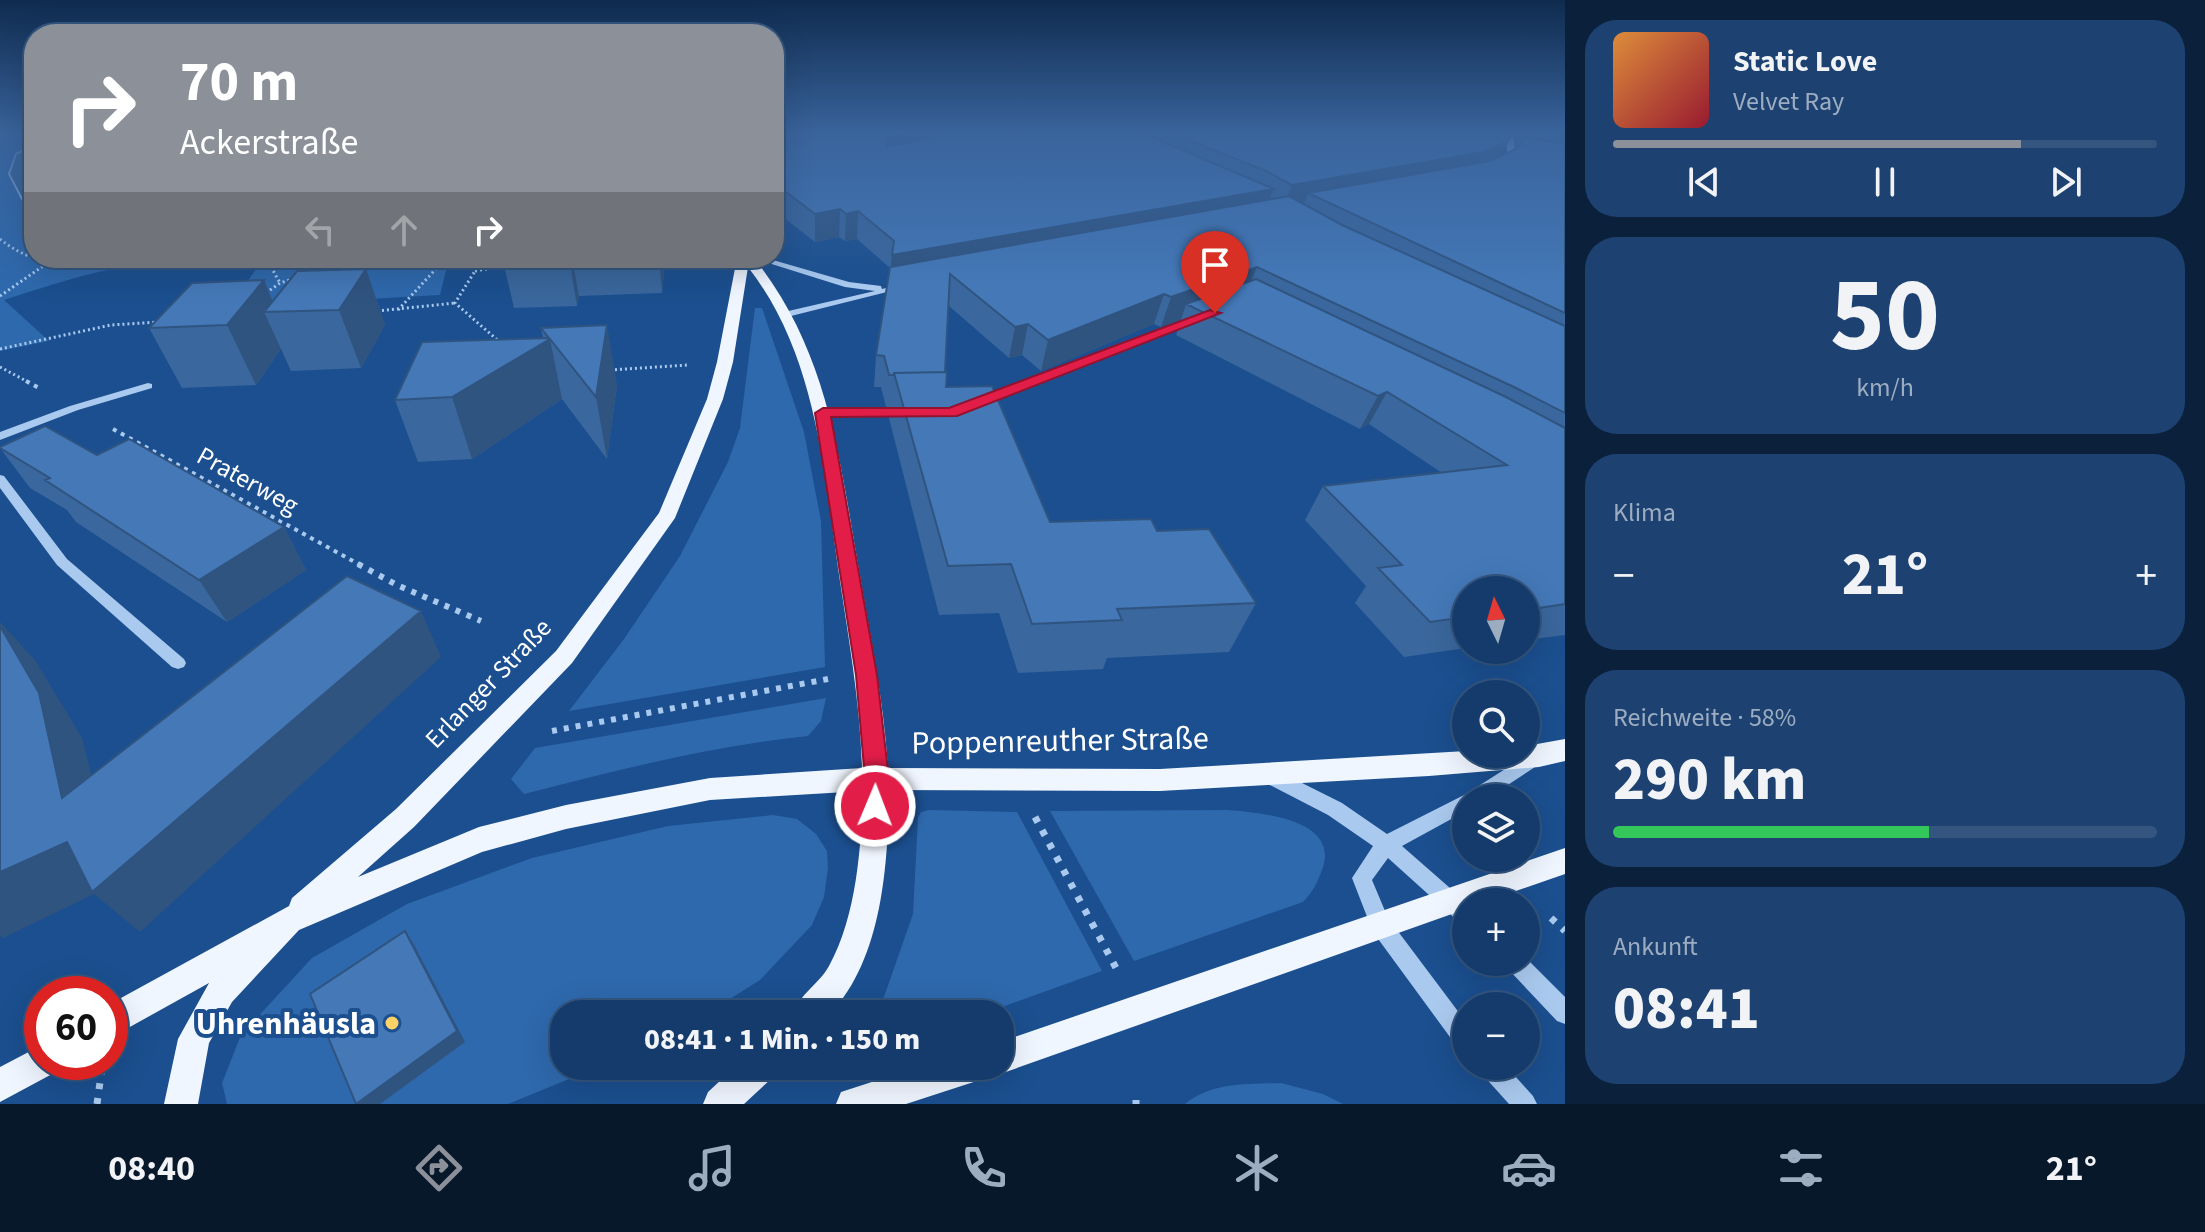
<!DOCTYPE html>
<html lang="de">
<meta charset="utf-8">
<style>
:root{--surface:#143b6b;--page:#1d4271;--text:#f1f3f6;--muted:#9dadc1;--line:#33557e;--accent:#8c9099}
body{margin:0;font-family:"Source Sans 3",sans-serif;background:var(--page);color:var(--text);height:100vh;display:flex;flex-direction:column;font-size:30px;white-space:nowrap}
*{box-sizing:border-box;margin:0}
p{font-size:26px;color:var(--muted)}
.icon{flex:none;width:44px;height:44px;fill:none;stroke:currentColor;stroke-width:2;stroke-linecap:round;stroke-linejoin:round}
.map{position:relative;flex:1;overflow:hidden}
.side{display:flex;flex-direction:column;gap:20px;padding:20px;background:#0b203b;width:640px}
.side>*{flex:none}
.banner{position:absolute;left:24px;top:24px;width:760px;height:244px;border-radius:32px;box-shadow:0 8px 32px #0002,0 0 0 2px var(--line);background:#8c9099;color:#fff;overflow:hidden}
.needle{width:52px;rotate:355deg}
.fabs{position:absolute;left:1452px;top:576px;display:grid;gap:16px}
.fabs a{display:grid;place-items:center;width:88px;height:88px;border-radius:50%;background:var(--surface);box-shadow:0 8px 32px #0002,0 0 0 2px var(--line);font-size:40px}
.speed{position:absolute;left:24px;top:976px;display:flex;gap:16px;font-size:40px;font-weight:700;text-align:center}
.speed>*{display:grid;place-content:center;width:104px;height:104px;border-radius:50%;background:var(--surface);box-shadow:0 8px 32px #0002,0 0 0 2px var(--line);line-height:1}
.speed .limit{border:12px solid #d22;background:#fff;color:#111}
.pin{position:absolute;display:grid;place-items:center;width:68px;height:68px;color:#fff;margin:-82px -34px;border-radius:50% 50% 50% 0;rotate:-45deg;box-shadow:0 0 8px #0007}
.pin .icon{rotate:45deg}
.me{position:absolute;width:88px;margin:-44px;rotate:1deg;stroke-linejoin:round;filter:drop-shadow(0 0 6px #0008)}
.turn{display:flex;align-items:center;gap:28px;height:168px;padding:0 24px;font-size:36px}
.turn .icon{width:104px;height:104px;stroke-width:2.5}
.turn b{display:block;font-size:56px;line-height:68px}
.lanes{display:flex;align-items:center;height:76px;padding:0 24px;background:#0003;justify-content:center;gap:40px;direction:ltr}
.lanes .off{opacity:.35}
.big{font-size:60px;font-weight:800;line-height:1.1}
.side .card{flex:1;display:flex;flex-direction:column;justify-content:center;gap:12px;min-width:0;padding:0 28px;border-radius:32px;background:var(--page)}
.side .dial{align-items:center;gap:0}
.dial b{font-size:104px;line-height:1}
.song{display:flex;align-items:center;gap:24px}
.cover{width:96px;height:96px;border-radius:12px;background:linear-gradient(135deg,hsl(30 70% 55%),hsl(350 70% 35%))}
.played{height:8px;border-radius:4px;background:linear-gradient(90deg,var(--accent) 75%,var(--line) 75%)}
.keys{display:flex;justify-content:space-around;direction:ltr}
.heat{display:flex;justify-content:space-between;align-items:center;font-size:44px;direction:ltr}
.charge{height:12px;border-radius:6px;background:linear-gradient(90deg,#34c759 58%,var(--line) 0)}
.trip{position:absolute;left:550px;top:1000px;width:464px;height:80px;border-radius:32px;background:var(--surface);box-shadow:0 8px 32px #0002,0 0 0 2px var(--line);font-weight:800;line-height:80px;text-align:center}
.menu{display:flex;height:128px;justify-content:space-around;align-items:center;background:#08182b;color:var(--muted)}
.menu .icon{width:56px;height:56px}
.menu .on{color:var(--accent)}
.menu b{font-size:36px;color:var(--text)}
main{display:flex;flex:1;min-height:0}
.map>svg:first-child{display:block}
.green{fill:#2e69ad}
.water{fill:#3c6290;stroke:#9cc4f0;stroke-width:2}
.lines{fill:none;stroke-linecap:round;stroke-linejoin:round}
.path-far3{stroke:#a9c9ee;stroke-width:3;stroke-dasharray:2 3;stroke-linecap:butt}
.path-far2{stroke:#a9c9ee;stroke-width:4;stroke-dasharray:4 5;stroke-linecap:butt}
.path-far1{stroke:#a9c9ee;stroke-width:6;stroke-dasharray:5 7;stroke-linecap:butt}
.path{stroke:#a9c9ee;stroke-width:7;stroke-dasharray:6 9;stroke-linecap:butt}
.minor{fill:#a9c9ee;fill-rule:evenodd}
.major{fill:#f0f6ff;fill-rule:evenodd}
.wall{fill:#3a679d}
.shaded-wall{fill:#305480}
.building{fill:#4478b7;stroke:#305480;stroke-width:2}
.route{fill:#e11d48;stroke:#92132f;stroke-width:2}
.poi-dot{fill:#ffd166;stroke:#1b4f8f;stroke-width:3}
.labels{text-anchor:middle;stroke-width:8;stroke-linejoin:round;paint-order:stroke}
.street-label{font-size:26px;fill:#fff;stroke:#1b4f8f}
.near-street-label{font-size:32px;fill:#fff;stroke:#1b4f8f}
.near-poi-label{font-size:32px;font-weight:bold;fill:#fff;stroke:#1b4f8f;text-anchor:end}
</style>
<main>
<div class="map">
<svg width="1565" height="1104" viewBox="0 0 1565 1104">
<rect width="100%" height="100%" fill="#1b4f8f"/>
<path class="green" d="M0,131h34v127h166c-71,2 -129,20 -196,42l45,41 -49,10z
M264,258h185l-9,37 -211,12z
M755,308h7l42,124 17,89 4,146 -256,44 55,-72 56,-83 48,-94 12,-34z
M826,698l-5,23 -13,15c-97,10 -190,34 -284,58l-13,-15 24,-31z
M929,810l88,2 85,159 -119,43h-105l35,-100 5,-96 3,-6z
M1228,810c34,3 113,9 94,60 -5,13 -9,22 -19,32l-169,59 -84,-150z
M773,815l24,4 19,15 11,17 1,17 -4,29 -12,28 -52,55 -54,34h-142v52h37l-93,38h-281l-5,-21 19,-48 71,-77 95,-54 125,-46 136,-32z
M1281,1083l42,11 20,10h-158c26,-22 63,-20 96,-21z"/>
<path class="water" d="M34,145v77l-25,-48 7,-20z"/>
<g class="lines">
<path class="path-far3" d="M0,132l4,-1
M0,239c41,34 93,26 142,19
M266,258l14,25
M472,258l3,13 -20,32 47,41
M475,271l34,-6
M313,272l61,-14
M266,293l14,-10 16,-5
M0,296l46,-32
M398,310l48,-52
M377,311l78,-8
M0,349l111,-24 48,-3
M0,367l30,16
M610,370l78,-5"/>
<path class="path-far2" d="M26,381l15,8
M113,429l249,137"/>
<path class="path-far1" d="M358,564l39,21 84,36
M552,731l276,-52"/>
<path class="path" d="M1035,817l81,151
M1551,918l14,13
M1136,1100v4
M97,1104l5,-36"/>
<path class="minor" d="M1507,131h6l2,24 -14,15 -4,-2 10,-13z
M752,258h14l83,24 32,4 1,3 20,-5 5,3 -120,30 -3,-1v-4l91,-21 -30,-4z
M1189,319l9,2 -213,83h-8l-2,-2z
M148,383l4,1v4l-74,22 -78,30v-8l70,-26z
M823,410h83l6,3 -6,3 -87,-1 -2,-2z
M0,475l4,1 63,83 117,100 2,4 -2,4 -6,2 -6,-2 -115,-102 -57,-77z
M1535,750l6,3 3,5 -3,5 -53,35h-22v13l-64,35 64,56v23l-7,-3 -71,-64 -16,22 16,38 78,104v29l-8,-3 -85,-116 -21,-54 21,-32 -45,-31 -64,-33 -3,-6 3,-6 6,-2 6,2 66,33 45,31 79,-40z
M1526,958l39,39v27l-8,-3 -49,-52 -4,-7h22z
M1478,1066h28l27,30 4,8h-28l-27,-30z"/>
<path class="major" d="M737,258h17c74,93 85,198 105,312 11,65 25,131 29,198l272,1 306,-18v3h60v-8l39,-7v22l-26,6 -110,9 -269,15 -271,-1c-1,73 -6,168 -59,224h-38c8,-20 27,-30 37,-48 28,-51 32,-119 34,-175l-153,9 -144,29 -84,23 -183,78 -67,72 -23,41 -11,61h-34l14,-65 31,-56 -99,55v-34l179,-98 3,-8 104,-89 160,-158 103,-138 48,-114 10,-37zM748,267c67,86 75,197 90,301 10,67 22,133 24,200l-152,10 -144,27 -87,22 -121,50 56,-50 158,-164 103,-145 48,-119 10,-37z
M1565,848v26l-81,28h-18v7l-466,165 -11,-4 -3,8 -80,26h-70l5,-12 80,-26h79v-24z
M42,1045v17h16l-4,11 -54,29v-35z
M736,1066h40l-4,12 -28,26h-41l5,-12z"/>
</g>
<path class="wall" d="M774,131h738l-12,25 15,-7 1,-18h49v504l-39,5v-50h-60v58l-62,9 -49,-54 11,-17 -61,-66 18,-34 119,-13 -73,-49 -9,5 -184,-94 5,-15 -20,7 -7,-3 -113,47 -19,-16 -13,3 -60,-52 -4,66 1,15 104,135 107,9 99,72 -27,49 -122,6 -4,11 -85,4 -19,-60 -60,2 -50,-197 1,-11h-4l-5,-20h-7l2,-32 14,-87 -33,-29 -12,2 -6,-4 -24,5 -41,-32z
M504,258h161l-3,35 -83,3 -2,10 -63,2 -11,-47z
M366,269l19,56 -24,43 -70,3 -10,-22 -25,36 -74,3 -33,-60 115,-48 9,22z
M541,328l76,57 -10,74 -45,-60 -90,60 -54,3 -23,-62 148,-62z
M0,447l97,8 187,72 22,43 -79,52 -151,-100 -9,-12 -37,-22 -30,-40z"/>
<path class="shaded-wall" d="M910,131h19l-2,23 -42,9 2,-25z
M1512,134l-13,25 -170,44 -21,-10 -6,15 -20,4 10,-27z
M1274,189l-11,27 -374,69 3,-30z
M840,209l-1,28 -24,5v-28z
M858,211l-1,28 -12,2 1,-27z
M569,258h3l7,38 -2,10z
M659,258h6l-3,35z
M1257,267l-12,29 -59,8 -5,16 -20,7 10,-30z
M366,269l19,56 -24,43 -22,-58z
M264,280l13,32h-13l17,37 -25,36 -29,-60z
M1164,294l-10,30 -113,47 7,-31z
M1028,324l-6,31 -13,3 6,-31z
M607,325l10,60 -10,74 -11,-62z
M550,339l12,60 -90,60 -20,-62z
M1387,392l-18,32 -9,5 18,-33z
M284,527l22,43 -79,52 -28,-42z
M421,611l20,46 -301,275 -46,-38 -91,44 -3,-2v-64l67,-30z
M0,622l35,38 47,78 26,103 -46,-43 -62,-172z
M405,931l8,12 52,99 -85,62h-23z"/>
<path class="building" d="M774,131h146l-33,7 -1,9 54,-11 1,-5h197l136,58 -382,66 2,-14 -36,-30 -12,3 -6,-5 -25,5 -41,-31z
M1166,131h331l15,3 -4,7 -25,11 -191,33 -26,-14z
M1548,131h17v4z
M1526,137l39,7v169l-257,-120 182,-32 26,-12z
M1289,196l53,29 223,101v87l-49,-25 -259,-121 -86,30 -7,-3 -116,46 -20,-16 -13,3 -65,-53 -5,98 -51,1v2h-5l-5,-19 -8,-1 14,-88z
M504,258h65l-1,1 -65,2z
M366,269l-27,41 -75,2 33,-41z
M1256,279l250,118 59,31v176l-39,6v-20h-60v27l-36,5 -52,-54 24,-3 -79,-79 184,-21 -120,-73 -9,4 -192,-92z
M264,280l-37,45 -78,3 43,-45z
M607,325l-11,72 -46,-58 -98,58 -57,3 27,-58 127,-4 -8,-10z
M947,372l-1,15 46,-1 58,136 101,-3 6,12 52,-2 47,74 -139,6 5,11 -90,4 -21,-60 -63,2 -54,-193z
M45,426l52,29 32,-16 155,88 -85,53 -154,-100 5,-2 -50,-30v-1z
M347,576l74,35 -329,281 -25,-50 -67,30v-246l39,67 23,105z
M405,931l52,100 -101,73 -46,-110z"/>
<linearGradient id="sky" x2="0" y2="1"><stop stop-color="#0f2b4f"/><stop offset="0.46" stop-color="#39639b"/><stop offset="1" stop-color="#39639b" stop-opacity="0"/></linearGradient>
<rect width="1565" height="286" fill="url(#sky)"/>
<path class="route" d="M1210,310l11,3 -264,103 -126,1 46,258 12,104 -5,34 -9,4 -8,-4 -4,-7 2,-27 -9,-104 -41,-262 8,-5h126z"/>
<circle class="poi-dot" cx="392" cy="1023" r="8"/>
<g class="labels">
<g class="street-label">
<text transform="translate(248 480) rotate(29)" y="9">Praterweg</text>
<text transform="translate(488 683) rotate(-46)" y="9">Erlanger Straße</text>
</g>
<g class="near-street-label">
<text transform="translate(1060 740) rotate(-1)" y="11">Poppenreuther Straße</text>
</g>
<g class="near-poi-label">
<text x="376" y="1034">Uhrenhäusla</text>
</g>
</g>
</svg>
<div class="fabs">
<a><svg class="needle" viewBox="-14 -14 28 28"><path d="M0-13l5 13h-10z" fill="#e53935"/><path d="M0 13l5-13h-10z" fill="#9dadc1"/></svg></a>
<a><svg class="icon" aria-label="search" viewBox="0 0 24 24"><circle cx="10" cy="10" r="6"/><path d="M15 15l6 6"/></svg></a>
<a><svg class="icon" aria-label="layers" viewBox="0 0 24 24"><path d="M12 4l9 5-9 5-9-5zM3 14l9 5 9-5"/></svg></a>
<a>+</a>
<a>−</a>
</div>
<div class="speed"><div class="limit">60</div></div>
<div class="pin" style="left:1215px;top:313px;background:#d93025"><svg class="icon" aria-label="arrive" viewBox="0 0 24 24"><path d="M6 21V4h12l-3 4 3 4H6"/></svg></div>
<svg class="me" style="left:875px;top:806px" viewBox="-20 -20 40 40"><circle r="17" fill="#e11d48" stroke="#fff" stroke-width="3"/><path d="M0-11L8 9 0 5-8 9z" fill="#fff"/></svg>
<div class="trip">08:41 · 1 Min. · 150 m</div>
<div class="banner">
<div class="turn"><svg class="icon" aria-label="right" viewBox="0 0 24 24"><path d="M7 20v-9h11M14 6l5 5-5 5"/></svg><div><b>70 m</b>Ackerstraße</div></div>
<div class="lanes"><svg class="icon off" aria-label="left" viewBox="0 0 24 24"><path d="M17 20v-9H6M10 6l-5 5 5 5"/></svg><svg class="icon off" aria-label="ahead" viewBox="0 0 24 24"><path d="M12 20V5M6 11l6-6 6 6"/></svg><svg class="icon" aria-label="right" viewBox="0 0 24 24"><path d="M7 20v-9h11M14 6l5 5-5 5"/></svg></div>
</div>
</div>
<section class="side">
<div class="card">
<div class="song"><i class="cover"></i><div><b>Static Love</b><p>Velvet Ray</p></div></div>
<div class="played"></div>
<div class="keys"><svg class="icon" aria-label="previous" viewBox="0 0 24 24"><path d="M18 5L8 12l10 7zM5 5v14"/></svg><svg class="icon" aria-label="pause" viewBox="0 0 24 24"><path d="M8 5v14M16 5v14"/></svg><svg class="icon" aria-label="next" viewBox="0 0 24 24"><path d="M6 5l10 7-10 7zM19 5v14"/></svg></div>
</div>
<div class="card dial"><b>50</b><p>km/h</p></div>
<div class="card"><p>Klima</p>
<div class="heat"><a>−</a><b class="big">21°</b><a>+</a></div>
</div>
<div class="card"><p>Reichweite · 58%</p><b class="big">290 km</b><div class="charge"></div></div>
<div class="card"><p>Ankunft</p><b class="big">08:41</b></div>
</section>
</main>
<nav class="menu">
<b>08:40</b>
<svg class="icon on" aria-label="directions" viewBox="0 0 24 24"><path d="M12 3l9 9-9 9-9-9zM9 14v-3h6M13 9l2 2-2 2"/></svg>
<svg class="icon" aria-label="music" viewBox="0 0 24 24"><path d="M9 18V5l10-2v13"/><circle cx="6" cy="18" r="3"/><circle cx="16" cy="16" r="3"/></svg>
<svg class="icon" aria-label="phone" viewBox="0 0 24 24"><path d="M5 4h4l2 5-3 2q2 4 5 5l2-3 5 2v4C11 20 4 13 5 4z"/></svg>
<svg class="icon" aria-label="climate" viewBox="0 0 24 24"><path d="M12 3v18M4 7l16 10M4 17L20 7"/></svg>
<svg class="icon" aria-label="car" viewBox="0 0 24 24"><path d="M5 17H2v-5l4-1 3-4h7l3 4 3 1v5h-3M9 17h6M6 11h13"/><circle cx="7" cy="17" r="2"/><circle cx="17" cy="17" r="2"/></svg>
<svg class="icon" aria-label="filters" viewBox="0 0 24 24"><path d="M4 7h16M4 17h16"/><circle cx="9" cy="7" r="2"/><circle cx="15" cy="17" r="2"/></svg>
<b>21°</b>
</nav>
